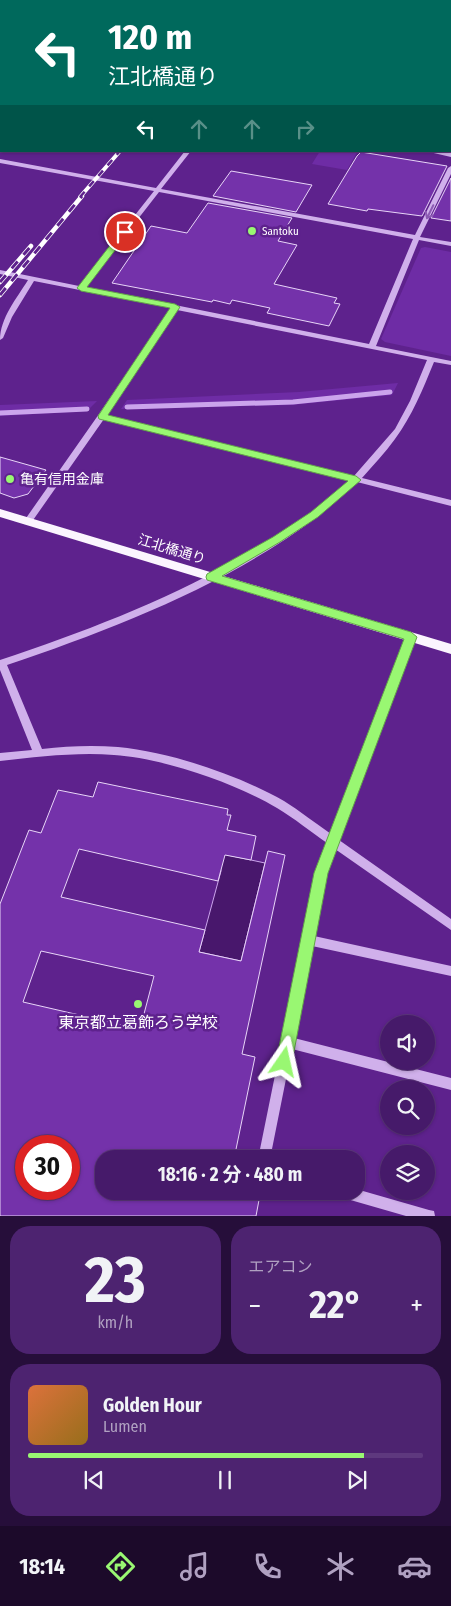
<!DOCTYPE html>
<html lang="ja">
<meta charset="utf-8">
<style>
:root{--surface:#461a6a;--page:#4d2370;--text:#f1f3f6;--muted:#b0a1c1;--line:#5e387e;--accent:#99f772}
body{margin:0;font-family:"Fira Sans Condensed","Noto Sans JP",sans-serif;background:var(--page);color:var(--text);height:100vh;display:flex;flex-direction:column;font-size:19px;white-space:nowrap}
*{box-sizing:border-box;margin:0}
p{font-size:16px;color:var(--muted)}
.icon{flex:none;width:28px;height:28px;fill:none;stroke:currentColor;stroke-width:2;stroke-linecap:round;stroke-linejoin:round}
.map{position:relative;height:1216px;overflow:hidden}
.details{display:flex;flex-direction:column;gap:10px;padding:10px;background:#260e3a;flex:1}
.details>*{flex:none}
.banner{position:absolute;left:0px;top:0px;width:451px;height:152px;box-shadow:0 1px 4px #0004,0 0 0 1px var(--line);background:#00695c;color:#fff;overflow:hidden}
.tools{position:absolute;left:380px;top:1015px;display:grid;gap:10px}
.tools a{display:grid;place-items:center;width:55px;height:55px;border-radius:50%;background:var(--surface);box-shadow:0 1px 4px #0004,0 0 0 1px var(--line);font-size:25px}
.speed{position:absolute;left:15px;top:1135px;display:flex;gap:10px;font-size:25px;font-weight:700;text-align:center}
.speed>*{display:grid;place-content:center;width:65px;height:65px;border-radius:50%;background:var(--surface);box-shadow:0 1px 4px #0004,0 0 0 1px var(--line);line-height:1}
.speed .limit{border:8px solid #d22;background:#fff;color:#111}
.pin{position:absolute;display:grid;place-items:center;width:42px;height:42px;color:#fff;margin:-21px;border:2px solid #fff;border-radius:50%;box-shadow:0 1px 5px #0007}
.me{position:absolute;width:55px;margin:-28px;rotate:11deg;stroke-linejoin:round;filter:drop-shadow(0 0 4px #0008)}
.turn{display:flex;align-items:center;gap:18px;height:105px;padding:0 25px;font-size:22px}
.turn .icon{width:65px;height:65px;stroke-width:2.5}
.turn b{display:block;font-size:35px;line-height:42px}
.lanes{display:flex;align-items:center;height:48px;padding:0 25px;background:#0003;justify-content:center;gap:25px;direction:ltr}
.lanes .off{opacity:.35}
.big{font-size:38px;font-weight:700;line-height:1.1}
.details .widget{flex:1;display:flex;flex-direction:column;justify-content:center;gap:8px;min-width:0;padding:0 18px;border-radius:20px;background:var(--page)}
.details .dial{align-items:center;gap:0}
.dial b{font-size:65px;line-height:1}
.song{display:flex;align-items:center;gap:15px}
.cover{width:60px;height:60px;border-radius:8px;background:linear-gradient(135deg,hsl(20 70% 55%),hsl(40 70% 35%))}
.played{height:5px;border-radius:2px;background:linear-gradient(90deg,var(--accent) 85%,var(--line) 85%)}
.keys{display:flex;justify-content:space-around;direction:ltr}
.heat{display:flex;justify-content:space-between;align-items:center;font-size:28px;direction:ltr}
.details .tiles{flex:1;display:grid;gap:10px;grid-template-columns:1fr 1fr}
.widget:last-child{grid-column:span 2}
.trip{position:absolute;left:95px;top:1150px;width:270px;height:50px;border-radius:20px;background:var(--surface);box-shadow:0 1px 4px #0004,0 0 0 1px var(--line);font-weight:700;line-height:50px;text-align:center}
.dock{display:flex;height:80px;justify-content:space-around;align-items:center;background:#1c0a2a;color:var(--muted)}
.dock .icon{width:35px;height:35px}
.dock .active{color:var(--accent)}
.dock b{font-size:22px;color:var(--text)}
.map>svg:first-child{display:block}
.green{fill:#6e2ca5}
.water{fill:#48176c;stroke:#cba4ec}
.lines{fill:none;stroke-linecap:round;stroke-linejoin:round}
.stream{stroke:#cba4ec;stroke-width:5}
.building{fill:#7432aa;stroke:#e8d5f8;fill-rule:evenodd}
.minor{fill:#d0b0eb;fill-rule:evenodd}
.major{fill:#fbf5fe;fill-rule:evenodd}
.rail-far1-casing{stroke:#fff;stroke-width:4}
.rail-casing{stroke:#fff;stroke-width:4.5}
.rail-far1{stroke:#5e228d;stroke-width:2.5;stroke-dasharray:7;stroke-linecap:butt}
.rail{stroke:#5e228d;stroke-width:3;stroke-dasharray:9;stroke-linecap:butt}
.oneway{stroke:#8c5bb3}
.route{fill:#99f772;stroke:#63a14a}
.poi-dot{fill:#99f772;stroke:#5e228d;stroke-width:2}
.labels{text-anchor:middle;stroke-width:5;stroke-linejoin:round;paint-order:stroke}
.far-poi-label{font-size:11px;fill:#fff;stroke:#5e228d;text-anchor:start}
.poi-label{font-size:14px;fill:#fff;stroke:#5e228d;text-anchor:start}
.street-label{font-size:14px;fill:#fff;stroke:#5e228d}
.near-poi-label{font-size:16px;fill:#fff;stroke:#5e228d}
</style>
<div class="map">
<svg width="451" height="1216" viewBox="0 0 451 1216">
<rect width="100%" height="100%" fill="#5e228d"/>
<path class="green" d="M320,151h38l-11,19 -35,-6z
M425,247l26,5v104l-66,-14 -4,-3 40,-91z
M398,383l-6,12 -101,10 -170,4 6,-9 172,-8z
M97,401l-10,10 -87,5v-11z"/>
<path class="water" d="M218,853l47,10 -24,98 -42,-9 22,-81z"/>
<g class="lines">
<path class="stream" d="M127,407l166,-5 97,-10
M0,413l87,-4"/>
</g>
<path class="building" d="M361,152l86,14 -25,50 -54,-7 -1,2 -39,-7 29,-48z
M231,171l81,14 -16,27 -83,-16z
M451,178v43l-20,-3z
M208,203l84,15 -14,23 19,4 -23,39 63,14 -3,5 6,1 -11,22 -62,-13 3,-5 -38,-8 -2,4 -17,-4 -1,2 -100,-19 39,-57 36,7z
M0,457l46,13 -18,24 -14,4 -14,-5z
M98,782l130,27 -1,6h4l-4,15 29,6 -5,24 -26,-5 -7,26 -139,-32 -18,48 144,33 -6,22 42,9 27,-110 17,4 -43,199 13,3 -21,102h-130v32h123l32,9 -3,16h-256v-312l29,-74 12,3 17,-43 35,7zM41,951l113,25 -14,53 -117,-27zM26,1146h43v43h-43z"/>
<g class="lines">
<path class="minor" d="M238,0h12l1,1h-11z
M0,23h1v3h-1z
M450,29h1v2h-1z
M0,78l1,1v2l-1,1z
M450,92h1v4h-1z
M185,151h6l-30,38 254,46 33,-67 3,-2v8l-31,63 31,5v4l-32,-6 -43,106 75,15v4l-17,-3c-11,27 -22,54 -39,77 -10,14 -22,26 -33,39l89,22v6l-94,-24c-13,12 -26,24 -40,35 -90,68 -204,112 -310,148l35,84c25,-3 51,-4 76,-2 53,5 120,28 166,54 16,10 31,22 47,33l76,-197 1,-2h6l1,2 -76,203 112,79v11l-116,-81 -9,24 -12,63 137,30v10l-139,-30 -18,92 157,40v12l-159,-41 -22,110h-12l58,-286 11,-30c-16,-11 -33,-25 -50,-35 -42,-25 -114,-50 -163,-53 -38,-3 -76,2 -114,6v-8l32,-3 -32,-80v-10c81,-27 160,-57 235,-99 26,-15 53,-30 77,-49 13,-10 25,-21 38,-32l-246,-61 -73,104h-6l-1,-2 75,-107 72,-106 -137,-27 -22,36 -9,21 -3,2c0,-22 17,-42 28,-60l-28,-6v-4l79,16 75,-95 -154,-28v-4l156,29zM159,192l254,47 -44,105 -284,-57zM177,310l250,50 -17,41 -15,28 -41,47 -247,-61z
M425,151h14l12,2v4z
M356,1189l73,21 5,1 1,5h-29l-66,-19 -5,-1 -1,-5h22z"/>
<path class="major" d="M0,509l451,135v10l-451,-137z"/>
<g class="rail-far1-casing">
<path id="rail-far1" d="M80,197l40,-46"/>
</g>
<g class="rail-casing">
<path id="rail" d="M0,282l31,-36
M0,295l82,-99"/>
</g>
<use href="#rail-far1" class="rail-far1"/>
<use href="#rail" class="rail"/>
</g>
<defs><path id="oneway-shaft" d="M-6 0H5M1.5-3L5.5 0L1.5 3" fill="none" stroke-width="1.6" stroke-linecap="round" stroke-linejoin="round" transform="scale(1.25)"/></defs>
<use class="oneway" href="#oneway-shaft" transform="translate(430 212) rotate(116)"/>
<path class="route" d="M125,229l4,3 -42,55 88,17 5,3 -72,108 248,61 5,4 -43,37 -38,25 -58,34 189,56 6,5 -89,236 -36,189 -3,5 -5,2 -5,-2 -3,-5 38,-189 90,-234 -197,-59 -1,-3 1,-3 66,-37 38,-25 37,-31 -249,-62 -1,-3 72,-108 -89,-17 -4,-3 45,-58z"/>
<g class="poi-dot">
<circle cx="252" cy="231" r="5"/>
<circle cx="10" cy="479" r="5"/>
<circle cx="138" cy="1004" r="5"/>
</g>
<g class="labels">
<g class="far-poi-label">
<text x="262" y="235">Santoku</text>
</g>
<g class="poi-label">
<text x="20" y="484">亀有信用金庫</text>
</g>
<g class="street-label">
<text transform="translate(172 549) rotate(17)" y="5">江北橋通り</text>
</g>
<g class="near-poi-label">
<text x="138" y="1028">東京都立葛飾ろう学校</text>
</g>
</g>
</svg>
<div class="tools">
<a><svg class="icon" aria-label="sound" viewBox="0 0 24 24"><path d="M4 9h4l5-4v14l-5-4H4zM17 9q2 3 0 6"/></svg></a>
<a><svg class="icon" aria-label="search" viewBox="0 0 24 24"><circle cx="10" cy="10" r="6"/><path d="M15 15l6 6"/></svg></a>
<a><svg class="icon" aria-label="layers" viewBox="0 0 24 24"><path d="M12 4l9 5-9 5-9-5zM3 14l9 5 9-5"/></svg></a>
</div>
<div class="speed"><div class="limit">30</div></div>
<div class="pin" style="left:125px;top:232px;background:#d93025"><svg class="icon" aria-label="arrive" viewBox="0 0 24 24"><path d="M6 21V4h12l-3 4 3 4H6"/></svg></div>
<svg class="me" style="left:284px;top:1062px" viewBox="-20 -20 40 40"><path d="M0-17L14 15 0 8-14 15z" fill="#99f772" stroke="#fff" stroke-width="4"/></svg>
<div class="trip">18:16 · 2 分 · 480 m</div>
<div class="banner">
<div class="turn"><svg class="icon" aria-label="left" viewBox="0 0 24 24"><path d="M17 20v-9H6M10 6l-5 5 5 5"/></svg><div><b>120 m</b>江北橋通り</div></div>
<div class="lanes"><svg class="icon" aria-label="left" viewBox="0 0 24 24"><path d="M17 20v-9H6M10 6l-5 5 5 5"/></svg><svg class="icon off" aria-label="ahead" viewBox="0 0 24 24"><path d="M12 20V5M6 11l6-6 6 6"/></svg><svg class="icon off" aria-label="ahead" viewBox="0 0 24 24"><path d="M12 20V5M6 11l6-6 6 6"/></svg><svg class="icon off" aria-label="right" viewBox="0 0 24 24"><path d="M7 20v-9h11M14 6l5 5-5 5"/></svg></div>
</div>
</div>
<section class="details">
<div class="tiles">
<div class="widget dial"><b>23</b><p>km/h</p></div>
<div class="widget"><p>エアコン</p>
<div class="heat"><a>−</a><b class="big">22°</b><a>+</a></div>
</div>
<div class="widget">
<div class="song"><i class="cover"></i><div><b>Golden Hour</b><p>Lumen</p></div></div>
<div class="played"></div>
<div class="keys"><svg class="icon" aria-label="previous" viewBox="0 0 24 24"><path d="M18 5L8 12l10 7zM5 5v14"/></svg><svg class="icon" aria-label="pause" viewBox="0 0 24 24"><path d="M8 5v14M16 5v14"/></svg><svg class="icon" aria-label="next" viewBox="0 0 24 24"><path d="M6 5l10 7-10 7zM19 5v14"/></svg></div>
</div>
</div>
</section>
<nav class="dock">
<b>18:14</b>
<svg class="icon active" aria-label="directions" viewBox="0 0 24 24"><path d="M12 3l9 9-9 9-9-9zM9 14v-3h6M13 9l2 2-2 2"/></svg>
<svg class="icon" aria-label="music" viewBox="0 0 24 24"><path d="M9 18V5l10-2v13"/><circle cx="6" cy="18" r="3"/><circle cx="16" cy="16" r="3"/></svg>
<svg class="icon" aria-label="phone" viewBox="0 0 24 24"><path d="M5 4h4l2 5-3 2q2 4 5 5l2-3 5 2v4C11 20 4 13 5 4z"/></svg>
<svg class="icon" aria-label="climate" viewBox="0 0 24 24"><path d="M12 3v18M4 7l16 10M4 17L20 7"/></svg>
<svg class="icon" aria-label="car" viewBox="0 0 24 24"><path d="M5 17H2v-5l4-1 3-4h7l3 4 3 1v5h-3M9 17h6M6 11h13"/><circle cx="7" cy="17" r="2"/><circle cx="17" cy="17" r="2"/></svg>
</nav>
